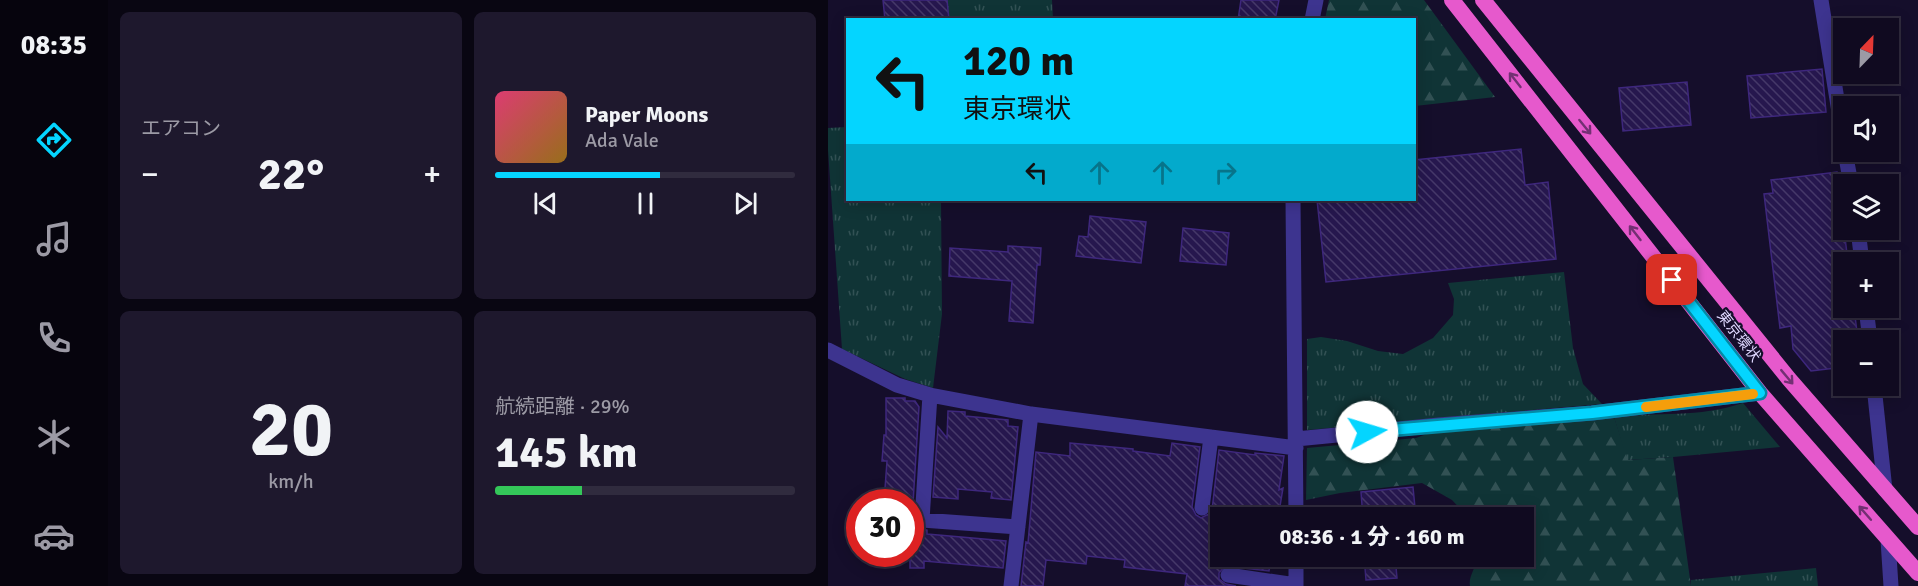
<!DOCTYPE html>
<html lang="ja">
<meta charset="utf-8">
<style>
:root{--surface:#100a20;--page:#1e182d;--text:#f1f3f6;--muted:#9c9aa5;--line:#302b3e;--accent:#04d5ff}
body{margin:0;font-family:Signika,"Noto Sans JP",sans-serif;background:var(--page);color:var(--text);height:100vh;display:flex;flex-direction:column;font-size:22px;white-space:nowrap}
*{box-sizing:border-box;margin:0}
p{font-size:20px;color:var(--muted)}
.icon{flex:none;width:33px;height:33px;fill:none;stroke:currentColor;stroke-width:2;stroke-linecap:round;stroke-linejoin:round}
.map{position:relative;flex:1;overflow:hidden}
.drawer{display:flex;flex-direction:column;gap:12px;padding:12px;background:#090612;width:720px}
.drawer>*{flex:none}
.hud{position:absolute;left:18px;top:18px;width:570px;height:183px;border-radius:0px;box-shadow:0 3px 15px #0003,0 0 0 2px var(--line);background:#04d5ff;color:#111;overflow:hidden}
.needle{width:39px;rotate:23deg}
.buttons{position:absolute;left:1005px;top:18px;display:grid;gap:12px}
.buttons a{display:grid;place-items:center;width:66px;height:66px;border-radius:0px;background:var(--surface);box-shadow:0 3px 15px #0003,0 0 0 2px var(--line);font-size:30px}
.speed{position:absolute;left:18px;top:489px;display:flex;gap:12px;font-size:30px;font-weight:700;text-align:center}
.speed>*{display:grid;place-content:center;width:78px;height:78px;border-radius:50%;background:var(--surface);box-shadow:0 3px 15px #0003,0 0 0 2px var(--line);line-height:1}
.speed .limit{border:9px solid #d22;background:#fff;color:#111}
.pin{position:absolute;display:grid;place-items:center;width:51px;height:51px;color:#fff;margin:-26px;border-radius:12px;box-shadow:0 3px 9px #0006}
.me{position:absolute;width:66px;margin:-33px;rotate:84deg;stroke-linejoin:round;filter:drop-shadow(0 0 4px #0008)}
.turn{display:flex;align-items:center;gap:21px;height:126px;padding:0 18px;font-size:27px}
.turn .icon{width:78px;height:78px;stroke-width:2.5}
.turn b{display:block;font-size:42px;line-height:51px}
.lanes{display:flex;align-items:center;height:57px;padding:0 18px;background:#0003;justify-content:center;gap:30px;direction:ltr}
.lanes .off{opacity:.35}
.big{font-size:45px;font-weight:800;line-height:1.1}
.drawer .widget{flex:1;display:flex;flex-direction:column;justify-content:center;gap:9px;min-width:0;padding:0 21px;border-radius:9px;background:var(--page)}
.drawer .dial{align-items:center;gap:0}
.dial b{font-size:78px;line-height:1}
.song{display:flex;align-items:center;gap:18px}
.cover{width:72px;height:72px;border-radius:9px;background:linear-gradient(135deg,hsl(340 70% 55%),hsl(40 70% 35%))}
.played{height:6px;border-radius:3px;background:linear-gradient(90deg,var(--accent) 55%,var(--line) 55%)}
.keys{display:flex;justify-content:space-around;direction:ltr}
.heat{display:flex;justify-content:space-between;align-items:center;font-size:33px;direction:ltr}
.charge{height:9px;border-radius:4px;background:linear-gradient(90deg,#34c759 29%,var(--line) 0)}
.drawer .tiles{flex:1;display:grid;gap:12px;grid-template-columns:repeat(2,1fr)}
.trip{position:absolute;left:382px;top:507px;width:324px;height:60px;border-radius:0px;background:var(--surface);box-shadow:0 3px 15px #0003,0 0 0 2px var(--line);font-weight:800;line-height:60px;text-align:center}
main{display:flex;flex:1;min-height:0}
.menu{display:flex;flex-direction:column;width:108px;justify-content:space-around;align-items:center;background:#06040d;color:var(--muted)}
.menu .icon{width:42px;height:42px}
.menu .active{color:var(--accent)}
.menu b{font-size:27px;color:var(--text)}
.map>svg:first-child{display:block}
.grass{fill:url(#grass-tufts)}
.forest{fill:url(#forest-firs)}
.building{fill:url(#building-back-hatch);stroke:#3e277d;stroke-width:1.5}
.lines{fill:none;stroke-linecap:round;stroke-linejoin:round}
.minor{stroke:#3d348f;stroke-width:15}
.trunk{stroke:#e659cc;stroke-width:16}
.oneway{stroke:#733073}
.route-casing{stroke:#038aa6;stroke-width:15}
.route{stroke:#04d5ff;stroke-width:10}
.slow{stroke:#f59e0b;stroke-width:10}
.labels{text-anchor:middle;stroke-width:4.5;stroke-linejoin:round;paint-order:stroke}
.street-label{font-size:15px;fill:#dfd8ff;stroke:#150e2b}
</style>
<main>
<nav class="menu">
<b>08:35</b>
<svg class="icon active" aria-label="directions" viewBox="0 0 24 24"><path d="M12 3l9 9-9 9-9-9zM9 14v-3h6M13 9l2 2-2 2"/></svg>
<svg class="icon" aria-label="music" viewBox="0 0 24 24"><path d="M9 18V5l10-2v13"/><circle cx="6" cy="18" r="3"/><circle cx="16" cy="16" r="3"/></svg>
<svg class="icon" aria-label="phone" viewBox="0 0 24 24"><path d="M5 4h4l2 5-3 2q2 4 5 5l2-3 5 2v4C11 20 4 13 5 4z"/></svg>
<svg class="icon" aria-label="climate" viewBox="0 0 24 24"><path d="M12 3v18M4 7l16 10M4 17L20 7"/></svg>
<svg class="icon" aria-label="car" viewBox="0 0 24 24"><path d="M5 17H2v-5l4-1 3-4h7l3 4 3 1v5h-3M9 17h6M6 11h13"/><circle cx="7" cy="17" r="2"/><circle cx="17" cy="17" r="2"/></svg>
</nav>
<section class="drawer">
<div class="tiles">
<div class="widget"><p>エアコン</p>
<div class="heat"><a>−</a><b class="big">22°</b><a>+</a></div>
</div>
<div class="widget">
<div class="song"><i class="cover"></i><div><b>Paper Moons</b><p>Ada Vale</p></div></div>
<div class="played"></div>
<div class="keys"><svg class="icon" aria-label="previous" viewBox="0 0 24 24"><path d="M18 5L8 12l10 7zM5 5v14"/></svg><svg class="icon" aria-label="pause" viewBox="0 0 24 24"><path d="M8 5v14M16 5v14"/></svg><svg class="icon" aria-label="next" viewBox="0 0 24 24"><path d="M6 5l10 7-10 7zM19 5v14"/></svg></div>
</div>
<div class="widget dial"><b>20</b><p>km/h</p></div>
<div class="widget"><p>航続距離 · 29%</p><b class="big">145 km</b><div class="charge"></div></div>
</div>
</section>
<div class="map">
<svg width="1090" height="586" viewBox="0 0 1090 586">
<defs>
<pattern id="grass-tufts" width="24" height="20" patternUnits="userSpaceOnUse" patternTransform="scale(1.5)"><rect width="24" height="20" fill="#103436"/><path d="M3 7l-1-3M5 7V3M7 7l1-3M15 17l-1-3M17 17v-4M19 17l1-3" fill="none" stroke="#325154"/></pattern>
<pattern id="forest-firs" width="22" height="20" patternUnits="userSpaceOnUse" patternTransform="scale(1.5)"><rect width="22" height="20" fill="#103436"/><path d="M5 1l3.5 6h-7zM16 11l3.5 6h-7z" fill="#325154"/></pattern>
<pattern id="building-back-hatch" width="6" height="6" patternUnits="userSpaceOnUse" patternTransform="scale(1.5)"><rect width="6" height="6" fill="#26174e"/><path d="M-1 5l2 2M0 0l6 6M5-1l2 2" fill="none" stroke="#453869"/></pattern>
</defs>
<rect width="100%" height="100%" fill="#150e2b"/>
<path class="grass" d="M119,0h105l1,19 -107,1z
M19,127l1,73h93l1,114 -9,74 -28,-9 -63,-30 -14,-199v-22z
M736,272l9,76 10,36 19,20 -295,26v-91l14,-2 26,4 31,10 25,3 30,-16 20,-23 1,-16 -6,-16z
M915,403l37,44 -107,10 -46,3 -13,-43c45,-5 84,1 129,-14z
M988,568l2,18h-127v-6z"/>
<path class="forest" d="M501,0h95l71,97 -80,9 -1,-86 -89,-1z
M786,417l14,43 45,-3 18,129h-221c-2,-10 7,-19 7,-29l47,-1v-38l-56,-1 -16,-17 -30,-17 -82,10 -34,7 1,-52 109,-10 16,-6z"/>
<path class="building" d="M55,0h64l2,20h-64z
M413,0h38l-4,20h-37z
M994,69l4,43 -75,6 -4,-42z
M859,82l4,43 -68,6 -4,-43z
M693,149l4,36 23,-3 8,77 -230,23 -9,-82h97v-40z
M1009,172l11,90h-4v46h10l4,32h-14v27l-33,4 -18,-22 -2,-23 -11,2 -16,-134 9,-1 -2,-13z
M262,216l56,6 -5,41 -65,-7 3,-20 9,1z
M355,228l46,5 -3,32 -46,-4z
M180,246l33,2 -1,17h-3l-4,58 -24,-2 3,-40 -63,-5 1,-28 58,4z
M58,398h19v3h10l4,6 -7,112 2,6 3,3 10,2v4l79,7 -3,27 -79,-7v7h-14v-66h-26l3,-41h-5l2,-26h2z
M120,411l17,1v4l43,4v6l10,1 -7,73 -20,-2 1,-6 -34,-3v10l-25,-2 5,-70 9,11z
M242,443l63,6v2l37,5 2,-13 28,4 -8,60 4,8 5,3 8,-4 3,-4 7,-60 36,5v-2l29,3 -5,34 4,-2 -5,30h-57v38h50l-2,15 -44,-5 -6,7v6l7,5 10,2h-51l2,-12 -63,-7 1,-7 -38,-4 -1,8 -40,-4 -3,26h-22l5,-44 2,1 8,-91 34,4z
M585,487l3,31h-53l-2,-26z
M536,556h31l2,22 -31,2z"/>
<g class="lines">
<path class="minor" d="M993,0l23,143
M484,20l4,-20
M1017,152l6,32
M465,200l3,318
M1030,230l4,32
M1038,308l4,32
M0,350l69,35 33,10 101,19 265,34
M1046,386l11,104
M102,395l-8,125 96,7
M468,439l143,-14 153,-12 168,-20
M374,508l9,-71
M1060,540l3,46
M400,575l68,10
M183,586l20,-172
M468,586v-30"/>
<path class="trunk" d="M624,0l308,393 158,180
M655,0l306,379 129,148"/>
</g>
<defs><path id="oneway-shaft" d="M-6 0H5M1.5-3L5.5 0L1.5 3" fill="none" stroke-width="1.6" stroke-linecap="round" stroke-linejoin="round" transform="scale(1.5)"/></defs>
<g class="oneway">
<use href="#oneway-shaft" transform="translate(687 80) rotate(-128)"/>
<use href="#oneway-shaft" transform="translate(757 127) rotate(51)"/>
<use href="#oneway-shaft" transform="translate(807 233) rotate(-128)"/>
<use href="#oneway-shaft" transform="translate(959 377) rotate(50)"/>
<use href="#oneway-shaft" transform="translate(1037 513) rotate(-131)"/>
</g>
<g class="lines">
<g class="route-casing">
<path id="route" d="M539,432l225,-19 168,-20 -88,-113"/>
</g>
<use href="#route" class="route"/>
<path class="slow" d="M818,407l107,-13"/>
</g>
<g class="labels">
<g class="street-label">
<text transform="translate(911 336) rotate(52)" y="5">東京環状</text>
</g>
</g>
</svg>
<div class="buttons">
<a><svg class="needle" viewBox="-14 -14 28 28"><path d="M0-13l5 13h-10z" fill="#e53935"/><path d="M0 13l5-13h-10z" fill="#9c9aa5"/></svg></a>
<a><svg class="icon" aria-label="sound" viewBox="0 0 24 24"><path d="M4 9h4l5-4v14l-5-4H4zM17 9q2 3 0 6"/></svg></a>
<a><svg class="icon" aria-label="layers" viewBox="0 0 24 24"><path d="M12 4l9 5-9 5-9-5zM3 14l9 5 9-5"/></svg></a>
<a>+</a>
<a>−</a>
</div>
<div class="speed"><div class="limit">30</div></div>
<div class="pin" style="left:844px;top:280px;background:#d93025"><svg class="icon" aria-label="arrive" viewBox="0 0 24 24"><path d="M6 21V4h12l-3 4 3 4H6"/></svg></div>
<svg class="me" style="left:539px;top:432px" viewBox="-20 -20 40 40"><circle r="19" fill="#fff"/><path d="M0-13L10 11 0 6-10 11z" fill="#04d5ff"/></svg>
<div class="trip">08:36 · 1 分 · 160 m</div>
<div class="hud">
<div class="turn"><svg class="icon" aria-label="left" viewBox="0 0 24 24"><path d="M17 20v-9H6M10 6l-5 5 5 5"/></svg><div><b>120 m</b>東京環状</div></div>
<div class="lanes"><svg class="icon" aria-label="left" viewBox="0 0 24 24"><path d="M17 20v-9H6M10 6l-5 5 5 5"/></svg><svg class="icon off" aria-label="ahead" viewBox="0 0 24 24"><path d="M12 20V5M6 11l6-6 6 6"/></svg><svg class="icon off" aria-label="ahead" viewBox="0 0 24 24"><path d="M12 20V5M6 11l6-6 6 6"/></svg><svg class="icon off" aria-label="right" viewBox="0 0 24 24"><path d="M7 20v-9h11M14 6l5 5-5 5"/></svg></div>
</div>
</div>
</main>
